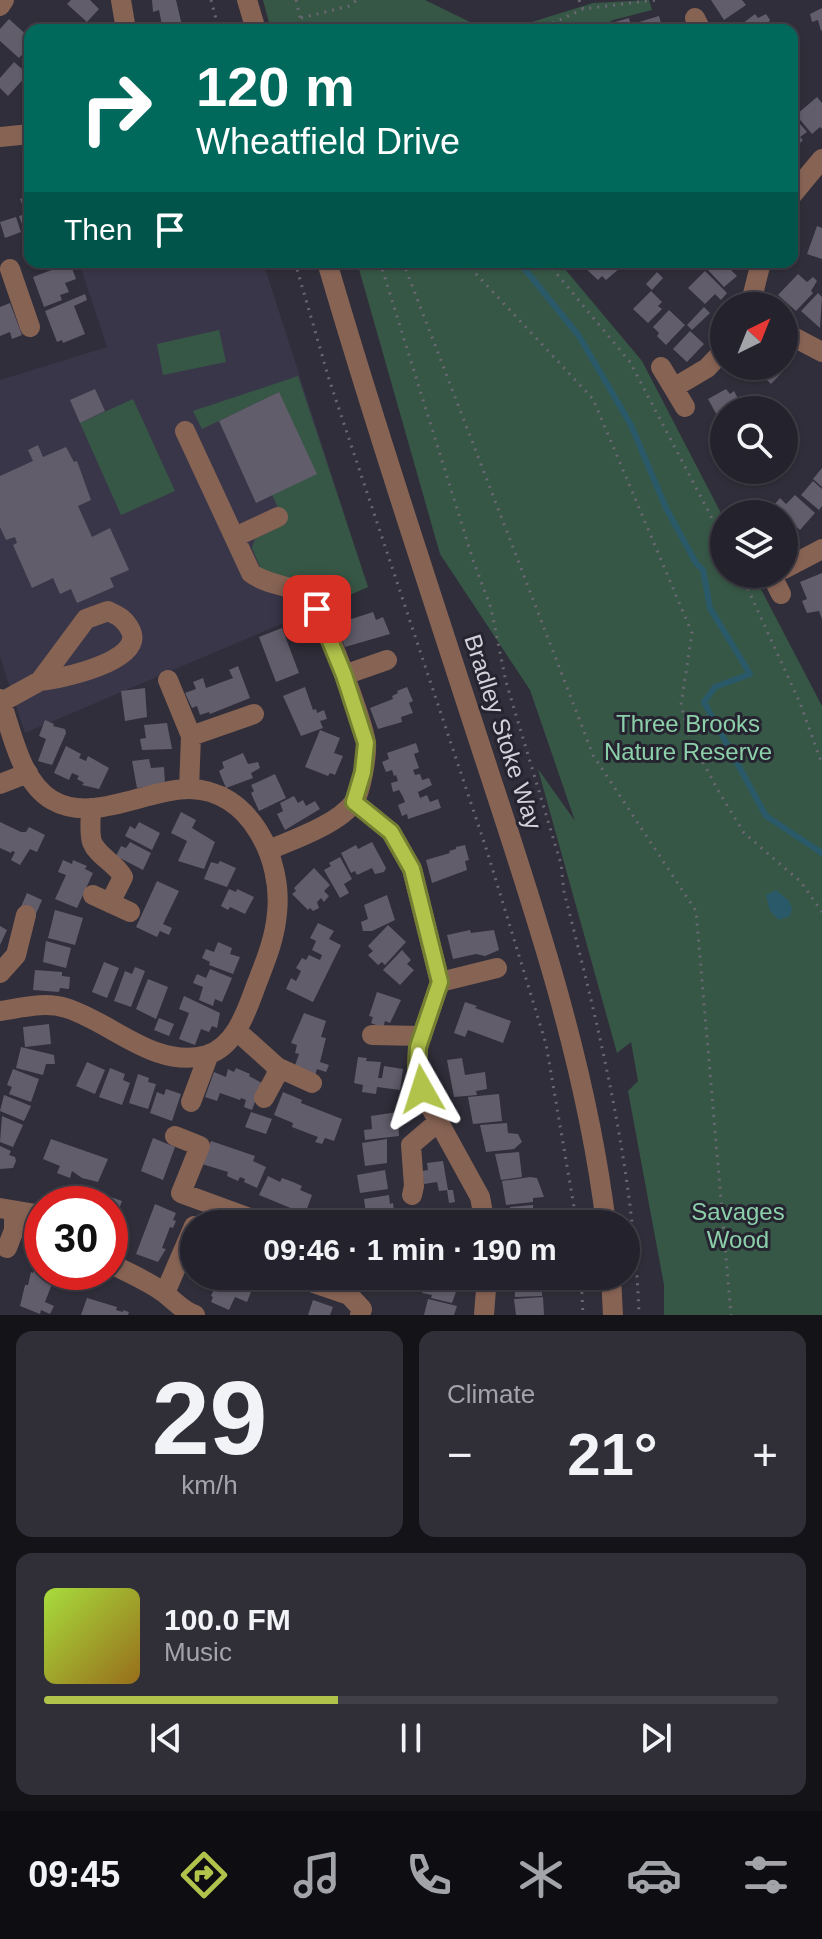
<!DOCTYPE html>
<meta charset="utf-8">
<style>
:root{--surface:#24222c;--page:#302f38;--text:#f1f3f6;--muted:#a3a4a9;--line:#413f48;--accent:#b2c34c}
body{margin:0;font-family:Arial,sans-serif;background:var(--page);color:var(--text);height:100vh;display:flex;flex-direction:column;font-size:30px;white-space:nowrap}
*{box-sizing:border-box;margin:0}
p{font-size:26px;color:var(--muted)}
.icon{flex:none;width:44px;height:44px;fill:none;stroke:currentColor;stroke-width:2;stroke-linecap:round;stroke-linejoin:round}
.map{position:relative;height:1315px;overflow:hidden}
.drawer{display:flex;flex-direction:column;gap:16px;padding:16px;background:#141318;flex:1}
.drawer>*{flex:none}
.banner{position:absolute;left:24px;top:24px;width:774px;height:244px;border-radius:16px;box-shadow:0 2px 6px #0004,0 0 0 2px var(--line);background:#00695c;color:#fff;overflow:hidden}
.needle{width:52px;rotate:43deg}
.controls{position:absolute;left:710px;top:292px;display:grid;gap:16px}
.controls a{display:grid;place-items:center;width:88px;height:88px;border-radius:50%;background:var(--surface);box-shadow:0 2px 6px #0004,0 0 0 2px var(--line);font-size:40px}
.speed{position:absolute;left:24px;top:1186px;display:flex;gap:16px;font-size:40px;font-weight:700;text-align:center}
.speed>*{display:grid;place-content:center;width:104px;height:104px;border-radius:50%;background:var(--surface);box-shadow:0 2px 6px #0004,0 0 0 2px var(--line);line-height:1}
.speed .limit{border:12px solid #d22;background:#fff;color:#111}
.pin{position:absolute;display:grid;place-items:center;width:68px;height:68px;color:#fff;margin:-34px;border-radius:16px;box-shadow:0 4px 12px #0006}
.me{position:absolute;width:88px;margin:-44px;rotate:354deg;stroke-linejoin:round;filter:drop-shadow(0 0 6px #0008)}
.turn{display:flex;align-items:center;gap:28px;height:168px;padding:0 40px;font-size:36px}
.turn .icon{width:104px;height:104px;stroke-width:2.5}
.turn b{display:block;font-size:56px;line-height:68px}
.then{display:flex;align-items:center;height:76px;padding:0 40px;background:#0003;gap:16px;font-size:30px}
.big{font-size:60px;font-weight:700;line-height:1.1}
.drawer .card{flex:1;display:flex;flex-direction:column;justify-content:center;gap:12px;min-width:0;padding:0 28px;border-radius:16px;background:var(--page)}
.drawer .dial{align-items:center;gap:0}
.dial b{font-size:104px;line-height:1}
.song{display:flex;align-items:center;gap:24px}
.cover{width:96px;height:96px;border-radius:12px;background:linear-gradient(135deg,hsl(80 70% 55%),hsl(40 70% 35%))}
.played{height:8px;border-radius:4px;background:linear-gradient(90deg,var(--accent) 40%,var(--line) 40%)}
.keys{display:flex;justify-content:space-around;direction:ltr}
.heat{display:flex;justify-content:space-between;align-items:center;font-size:44px;direction:ltr}
.drawer .tiles{flex:1;display:grid;gap:16px;grid-template-columns:1fr 1fr}
.card:last-child{grid-column:span 2}
.trip{position:absolute;left:180px;top:1210px;width:460px;height:80px;border-radius:40px;background:var(--surface);box-shadow:0 2px 6px #0004,0 0 0 2px var(--line);font-weight:700;line-height:80px;text-align:center}
.menu{display:flex;height:128px;justify-content:space-around;align-items:center;background:#0e0e12;color:var(--muted)}
.menu .icon{width:56px;height:56px}
.menu .on{color:var(--accent)}
.menu b{font-size:36px;color:var(--text)}
.map>svg:first-child{display:block}
.built{fill:#393649}
.green{fill:#375746}
.water{fill:#2a5a69}
.lines{fill:none;stroke-linecap:round;stroke-linejoin:round}
.stream{stroke:#2a5a69;stroke-width:6}
.building{fill:#625d6b}
.path{stroke:#696771;stroke-width:3;stroke-dasharray:2 6;stroke-linecap:butt}
.minor{stroke:#876354;stroke-width:20}
.route-casing{stroke:#747f31;stroke-width:20}
.route{stroke:#b2c34c;stroke-width:14}
.labels{text-anchor:middle;stroke-width:6;stroke-linejoin:round;paint-order:stroke}
.park-label{font-size:24px;fill:#8cd0aa;stroke:#262430}
.street-label{font-size:24px;fill:#d2d1d9;stroke:#262430}
</style>
<div class="map">
<svg width="822" height="1315" viewBox="0 0 822 1315">
<rect width="100%" height="100%" fill="#302e3a"/>
<path class="built" d="M79,262h184l105,325 -343,146 -25,-76v-277l107,-33z"/>
<path class="green" d="M263,0h162l45,22 49,4 74,-23 56,-3 3,10 -39,10 -16,10h-326z
M357,262h202l83,99 82,158v55h29l69,132v609h-158v-30l-36,-194 10,-10 -7,-39 -14,11 -79,-284 37,52 -45,-131 -90,-136z
M219,330l7,32 -63,13 -6,-31z
M298,376l70,211 -45,20 -62,-38 -9,-21 3,-9 31,-15 -14,-29 7,-103 -77,37 -9,-18z
M133,399l42,92 -54,24 -41,-92z"/>
<path class="water" d="M776,890l13,11 3,7 -2,8 -11,4 -9,-9 -4,-16z"/>
<g class="lines">
<path class="stream" d="M519,262l60,74 52,89 35,83 30,55 7,7 7,38 40,66 -35,13 -11,15 62,114 56,37"/>
</g>
<path class="building" d="M71,0h19l9,9 -12,13 -20,-18z
M152,0h24l7,30h-20l-4,-20 -6,2z
M711,0h31l4,5 -22,15z
M822,8v22l-1,1 -3,-11 -6,2 -2,-8z
M755,14l3,4 8,-4 4,6 -7,10h-29z
M659,16l4,14h-22l-2,-8z
M629,18l2,8 -14,3 -2,-7z
M9,19l21,19v8l-11,12 -19,-17v-12z
M14,62l14,12 -20,22 -8,-8v-10z
M817,97l5,6v26l-2,-2 -8,7 -16,-19z
M795,118l12,14 -7,5 3,3 -5,5 2,3 -8,7v-34z
M30,195v35l-5,2 -6,-16 7,-2 -6,-15z
M16,217l5,15 -16,6 -5,-16z
M817,226l5,2v31l-15,-5z
M583,262h44l-21,18 -4,-4 -4,4 -17,-16z
M714,262h9l14,14 -13,11 -17,-18z
M70,263l6,16 -11,4 4,9 -9,3 2,5 -18,7 -11,-30z
M705,271l22,22 -6,7 -6,-6 -10,10 -17,-16z
M657,272l6,6 -11,12 -6,-6z
M798,274l9,8 6,-5 4,4 -6,10 2,2 -17,18 -18,-16z
M651,291l11,11 -4,4 4,3 -14,14 -15,-14z
M818,293l4,4 -2,31 -19,-17z
M85,294l2,6 -13,6 11,28 -22,9 -1,-3 -5,2 -12,-31z
M10,303l12,32 -10,4 -2,-7 -10,4v-29z
M704,307l6,6 -18,17 -5,-5z
M669,310l16,15 -19,20 -9,-9 2,-3 -6,-6z
M690,331l14,13 -17,18 -14,-13z
M784,359l6,5 -19,20 -19,-18h32z
M95,389l10,22 -25,12 -10,-23z
M726,389l4,5 4,-3 8,15 -7,4h-11v6l-5,3 -11,-20z
M279,392l38,82 -61,29 -37,-82z
M38,445l5,12 23,-10 8,15 3,-1 14,39 -13,6 14,31 18,-9 19,42 -19,8 4,9 -37,16 -6,-14 -11,5 -7,-16 -21,10 -19,-43 4,-2 -2,-6 -9,3 -6,-13v-51l33,-15 -5,-11z
M822,468v19l-9,-8z
M740,470h24l3,7 -16,8z
M813,481l9,8v17l-3,4 -18,-15z
M795,495l20,18 -15,17 -27,-24 7,-8 6,6z
M764,505l11,9h-18z
M822,573v46l-3,-8 -12,2 -5,-12 5,-2 -7,-17z
M373,612l3,8 7,-3 7,17 -45,13 -9,-23z
M282,628l17,45 -23,9 -17,-45z
M238,666l12,32 -40,16 -1,-2 -9,3 -3,-9 -5,2 -7,-15 11,-4 -3,-7 10,-4 3,10 27,-10 -4,-8z
M305,687l8,23 3,-1 1,4 7,-3 3,9 -7,2 3,7 -22,8 -18,-40z
M407,687l6,14 -4,2 4,10 -12,4 1,5 -24,7 -8,-21 23,-9 -1,-3 6,-3 -1,-2z
M145,688l2,29 -22,4 -4,-30z
M45,720l9,4 -1,2 12,3 1,4 -14,32 -14,-4 8,-22 -7,-3z
M167,723l5,26 -30,1 -2,-11 6,-1 -2,-13z
M320,730l20,8 -6,15 9,3 -8,19 -5,-2 -2,3 -23,-9z
M416,743l3,9 -5,2 5,14 -6,2 2,5 5,-1 2,6 7,-2 3,7 -14,7 2,6 7,-3 3,7 8,-3 3,9 -33,11 -1,-5 -5,2 -4,-11 7,-3 -2,-5 -4,-7 -6,2 -2,-9 7,-2 -2,-6 -2,1 -2,-6 -6,2 -4,-10 7,-3 -2,-6z
M66,746l15,8 -2,4 7,3 2,-5 21,12 -10,21 -17,-4 2,-2 -7,-4 2,-3 -7,-3 -3,7 -15,-7z
M243,753l5,11 10,-2 2,6 -9,5 2,5 -27,10 -7,-17 5,-3 -2,-6z
M149,759l2,9 13,-1 1,17 -28,4 -5,-27z
M275,774l11,24 -27,13 -8,-18 3,-2 -3,-6z
M294,796l4,7 5,-3 3,6 9,-5 5,8 -35,21 -8,-16 6,-3 -3,-8z
M181,812l15,8 -4,8 23,14 -11,27 -26,-8 9,-20 -16,-8z
M0,822l21,10h5l3,-5 16,8 -8,17 -7,-3 -10,16 -9,-5 4,-8 -3,-1 -1,2 -11,-5z
M139,822l21,11 -8,17 -27,-14 5,-10 5,3z
M130,842l21,11 -8,17 -27,-14 5,-10 5,2z
M372,842l14,26 -2,4 -9,2 -3,-6 -15,7 -2,-4 -4,2 -10,-20 15,-8 2,4z
M465,845l4,15 -4,1 2,9 -35,13 -6,-23 24,-7 -1,-2 7,-2v-2z
M340,857l12,22 -8,5 5,9 -9,5 -16,-28 7,-4 -2,-3z
M63,860l9,4 1,-4 14,6 -2,3 8,4 -16,35 -22,-9 11,-24 -8,-3z
M220,861l16,7 -9,19 -23,-8 7,-17 7,2z
M314,868l16,17 -6,6 5,5 -5,6 -3,-4 -4,4 2,6 -6,3 -3,-3 -2,2 -16,-16 4,-3 -2,-3z
M157,881l22,10 -16,33 9,4 -3,7 -9,-4 -3,6 -21,-10z
M229,889l7,3 1,-3 17,8 -9,17 -15,-7 -2,3 -7,-4z
M27,893l15,7 -7,16 -15,-7z
M387,895l8,25 -23,11h-9l-2,-9 7,-3 -4,-14z
M55,910l28,8 -8,27 -27,-7z
M318,923l16,8 -5,8 12,6 -28,57 -27,-13 5,-11 5,3 5,-10 -5,-3 6,-10 4,2 3,-5 11,5 2,-5 -10,-5 4,-9 -6,-3z
M388,925l18,17 -21,23 -3,-3 -4,3 -10,-10 5,-4 -5,-5z
M0,926l7,4 -7,15z
M470,930l1,3 23,-3 5,20 -14,6 -9,-2 -23,5 -6,-24z
M46,941l25,7 -5,20 -23,-6z
M218,942l14,6 -2,6 10,3 -7,17 -24,-9 1,-3 -8,-4 4,-9 8,3z
M402,950l9,10 -4,4 7,6 -14,15 -17,-15z
M104,962l15,6 -12,30 -15,-6z
M135,967l10,4 -14,36 -17,-6 11,-30 7,3z
M210,969l22,9 -10,24 -7,-3 -2,7 -14,-6 4,-13 -10,-4 4,-9 9,4z
M35,970l27,2v4l8,1 -1,12 -9,-1 -1,4 -26,-2z
M148,979l20,8 -12,32 -20,-10z
M377,992l24,8 -11,23 -5,-2 -2,7 -12,-5 2,-6 -4,-1z
M184,996l36,17 -3,15 -5,-2 -3,6 -8,-3 -6,16 -16,-6 10,-26 -10,-4z
M465,1002l12,4 -2,2 36,13 -8,22 -35,-13 -3,7 -11,-4z
M304,1013l22,8 -5,16 5,1 -6,24 9,3 -3,7 -9,-3 -2,7 -21,-8 5,-14 -4,-1 2,-8 -6,-2z
M159,1018l15,6 -5,12 -15,-6z
M49,1024l2,20 -26,3 -2,-20z
M21,1047l33,8 1,9h-9l-3,11 -27,-7z
M358,1057l9,1 -1,3 15,1 -3,16h4l2,-12 19,3 -3,21 -23,-3 -1,7 -14,-2 1,-7 -9,-2z
M462,1058l3,17 20,-3 2,17 -11,2 1,4 -23,2 -7,-37z
M87,1062l18,8 -10,24 -19,-8z
M110,1068l15,6 -2,6 7,3 -8,22 -23,-8z
M236,1068l14,6 -1,2 13,7 -10,27 -8,-3 2,-7 -5,-2 -1,2 -20,-7 -3,8 -12,-4 9,-25 12,5 2,-8 6,3z
M13,1069l26,10 -8,23 -22,-8 3,-7 -5,-2z
M138,1074l11,4 -1,4 8,2 -8,25 -19,-6z
M166,1089l15,5 -9,27 -22,-8 7,-21 7,3z
M283,1092l19,8 -1,3 41,16 -8,22 -9,-3 -3,6 -7,-2 3,-5 -26,-10 1,-4 -19,-8z
M499,1094l3,27 -29,3 -5,-27z
M4,1095l27,11 -7,15 -24,-10z
M251,1112l21,7 -6,15 -21,-7z
M398,1112l1,24 -34,4 -1,-10 8,-1 -1,-13z
M2,1116l21,9 -10,22 -13,-5z
M507,1123l1,10 10,1 4,8 -8,7 -28,3 -6,-27z
M153,1138l22,9 -12,33 -22,-9z
M51,1139l57,20 -10,23 -16,-4 -10,-7 -2,7 -13,-5 3,-7 -17,-7z
M387,1139v24l-22,3 -3,-23z
M211,1141l44,15 -2,5 13,6 -9,21 -13,-6 1,-3 -5,-2 -2,4 -11,-5 1,-4 -26,-8z
M0,1146l11,5 -2,4 6,2 1,4 -3,7 -13,1z
M519,1152l3,25 -21,3 -6,-26z
M443,1161l5,29 -9,1 -2,-9 -13,2 -2,-13 6,-1 -1,-7z
M385,1170l3,19 -28,4 -3,-18z
M268,1176l12,6 2,-4 11,4 9,4 -2,4 12,5 -7,19 -46,-19z
M530,1177l7,1 7,19 -11,1v4l-27,3 -4,-24z
M447,1190h6l2,12 -6,1z
M97,1192l25,9 -7,19 -5,-2v-14h-17z
M389,1195l1,9 3,-1 2,15 -28,3 -3,-22z
M155,1204l21,9 -3,7 3,1 -3,7 -3,-1 -8,21 4,1 -8,13 -22,-8z
M533,1205v8h5v11h-27l-1,-17z
M454,1213l1,11h-26l-1,-9z
M35,1268l7,4h18l-2,5 -3,-1 -10,26 9,4 -4,8 -9,-4 -1,4 -20,-8 5,-21h3l3,-13 2,1z
M220,1276h27l-5,12 9,4 -4,10 -12,-5 -6,13 -18,-8 2,-5 -2,-1z
M347,1276h26l-3,11 -24,-7z
M435,1276l26,2 -9,25 -21,-5 1,-3 -10,-2 2,-10 9,2z
M514,1276h28v7h11v8l-11,1v4l-27,1z
M543,1297l1,18h-28l-2,-16z
M87,1298l30,9 -1,3 7,2v-2l6,2 -1,3h-47z
M428,1299l29,7 -3,9h-30z
M313,1300l20,7 -3,8h-22z"/>
<g class="lines">
<path class="path" d="M211,0l8,30
M296,0l7,30
M579,0l4,9
M301,18l48,-12 8,-6
M538,30l45,-21 73,-9
M552,30l7,-7
M295,262l34,117 158,472 59,193 31,180
M380,262l93,298 18,48 15,74 55,182 3,28c36,139 70,278 75,423
M403,262l190,493 103,156 35,404
M465,262l128,137 99,234 -11,72 9,33 29,54 25,41 57,49 21,30
M547,262l83,100 94,179
M741,574l59,129 22,61
M581,1276l2,39"/>
<path class="minor" d="M121,0l5,30
M247,0l9,30
M0,6l4,-6
M695,18l6,12
M0,137l30,-3
M792,195l30,-36
M327,262c50,170 106,338 161,507 49,149 99,298 118,455
M10,269l20,58
M750,306l11,-44
M784,332l38,20
M661,367l24,40
M675,387l32,-19 17,-18
M185,431l66,142c16,13 49,13 60,27 13,15 52,122 55,143 1,13 -5,49 -12,59 -15,22 -62,38 -85,48
M235,537l43,-20
M784,569l38,-20
M771,574l10,20
M344,675l43,-15
M168,680l23,56 -2,53
M0,699c12,32 20,82 52,101 41,24 94,-11 137,-11 61,0 94,71 88,124 -2,25 -11,47 -20,70 -10,26 -20,62 -50,72 -52,15 -95,-33 -141,-47 -21,-7 -45,0 -66,3
M0,703l40,-22 46,-62 22,-8c11,5 17,8 23,20 13,30 -70,48 -91,50
M191,736l63,-22
M0,784l28,-11
M354,802l37,30 21,37 28,113 -22,65 -1,22 14,39 49,89 5,27
M91,808c0,10 -2,25 1,34 6,15 24,21 31,35l-13,26
M93,895l37,17
M0,973l16,-18 10,-40
M440,982l57,-14
M237,1031l40,36 -1,9 -12,22
M372,1035l50,1
M277,1067l35,16
M191,1102l18,-48
M175,1136l25,10 -19,47 85,31
M412,1195l2,-9 -3,-41 27,-23
M0,1208l42,7
M7,1248l7,-18v-19
M110,1263c18,10 36,17 53,29 11,8 18,18 32,23
M611,1276l2,39
M305,1280l44,15 13,14 -2,6
M165,1293l29,-67
M484,1315l3,-39"/>
</g>
<g class="lines">
<g class="route-casing">
<path id="route" d="M317,609l27,66 22,68 -3,29 -9,30 37,30 21,37 28,113 -22,65 -1,22 5,20"/>
</g>
<use href="#route" class="route"/>
</g>
<g class="labels">
<g class="park-label">
<text x="688" y="732">Three Brooks<tspan x="688" dy="28">Nature Reserve</tspan></text>
<text x="738" y="1220">Savages<tspan x="738" dy="28">Wood</tspan></text>
</g>
<g class="street-label">
<text transform="translate(503 732) rotate(72)" y="8">Bradley Stoke Way</text>
</g>
</g>
</svg>
<div class="controls">
<a><svg class="needle" viewBox="-14 -14 28 28"><path d="M0-13l5 13h-10z" fill="#e53935"/><path d="M0 13l5-13h-10z" fill="#a3a4a9"/></svg></a>
<a><svg class="icon" aria-label="search" viewBox="0 0 24 24"><circle cx="10" cy="10" r="6"/><path d="M15 15l6 6"/></svg></a>
<a><svg class="icon" aria-label="layers" viewBox="0 0 24 24"><path d="M12 4l9 5-9 5-9-5zM3 14l9 5 9-5"/></svg></a>
</div>
<div class="speed"><div class="limit">30</div></div>
<div class="pin" style="left:317px;top:609px;background:#d93025"><svg class="icon" aria-label="arrive" viewBox="0 0 24 24"><path d="M6 21V4h12l-3 4 3 4H6"/></svg></div>
<svg class="me" style="left:422px;top:1089px" viewBox="-20 -20 40 40"><path d="M0-17L14 15 0 8-14 15z" fill="#b2c34c" stroke="#fff" stroke-width="4"/></svg>
<div class="trip">09:46 · 1 min · 190 m</div>
<div class="banner">
<div class="turn"><svg class="icon" aria-label="right" viewBox="0 0 24 24"><path d="M7 20v-9h11M14 6l5 5-5 5"/></svg><div><b>120 m</b>Wheatfield Drive</div></div>
<div class="then">Then<svg class="icon" aria-label="arrive" viewBox="0 0 24 24"><path d="M6 21V4h12l-3 4 3 4H6"/></svg></div>
</div>
</div>
<section class="drawer">
<div class="tiles">
<div class="card dial"><b>29</b><p>km/h</p></div>
<div class="card"><p>Climate</p>
<div class="heat"><a>−</a><b class="big">21°</b><a>+</a></div>
</div>
<div class="card">
<div class="song"><i class="cover"></i><div><b>100.0 FM</b><p>Music</p></div></div>
<div class="played"></div>
<div class="keys"><svg class="icon" aria-label="previous" viewBox="0 0 24 24"><path d="M18 5L8 12l10 7zM5 5v14"/></svg><svg class="icon" aria-label="pause" viewBox="0 0 24 24"><path d="M8 5v14M16 5v14"/></svg><svg class="icon" aria-label="next" viewBox="0 0 24 24"><path d="M6 5l10 7-10 7zM19 5v14"/></svg></div>
</div>
</div>
</section>
<nav class="menu">
<b>09:45</b>
<svg class="icon on" aria-label="directions" viewBox="0 0 24 24"><path d="M12 3l9 9-9 9-9-9zM9 14v-3h6M13 9l2 2-2 2"/></svg>
<svg class="icon" aria-label="music" viewBox="0 0 24 24"><path d="M9 18V5l10-2v13"/><circle cx="6" cy="18" r="3"/><circle cx="16" cy="16" r="3"/></svg>
<svg class="icon" aria-label="phone" viewBox="0 0 24 24"><path d="M5 4h4l2 5-3 2q2 4 5 5l2-3 5 2v4C11 20 4 13 5 4z"/></svg>
<svg class="icon" aria-label="climate" viewBox="0 0 24 24"><path d="M12 3v18M4 7l16 10M4 17L20 7"/></svg>
<svg class="icon" aria-label="car" viewBox="0 0 24 24"><path d="M5 17H2v-5l4-1 3-4h7l3 4 3 1v5h-3M9 17h6M6 11h13"/><circle cx="7" cy="17" r="2"/><circle cx="17" cy="17" r="2"/></svg>
<svg class="icon" aria-label="filters" viewBox="0 0 24 24"><path d="M4 7h16M4 17h16"/><circle cx="9" cy="7" r="2"/><circle cx="15" cy="17" r="2"/></svg>
</nav>
